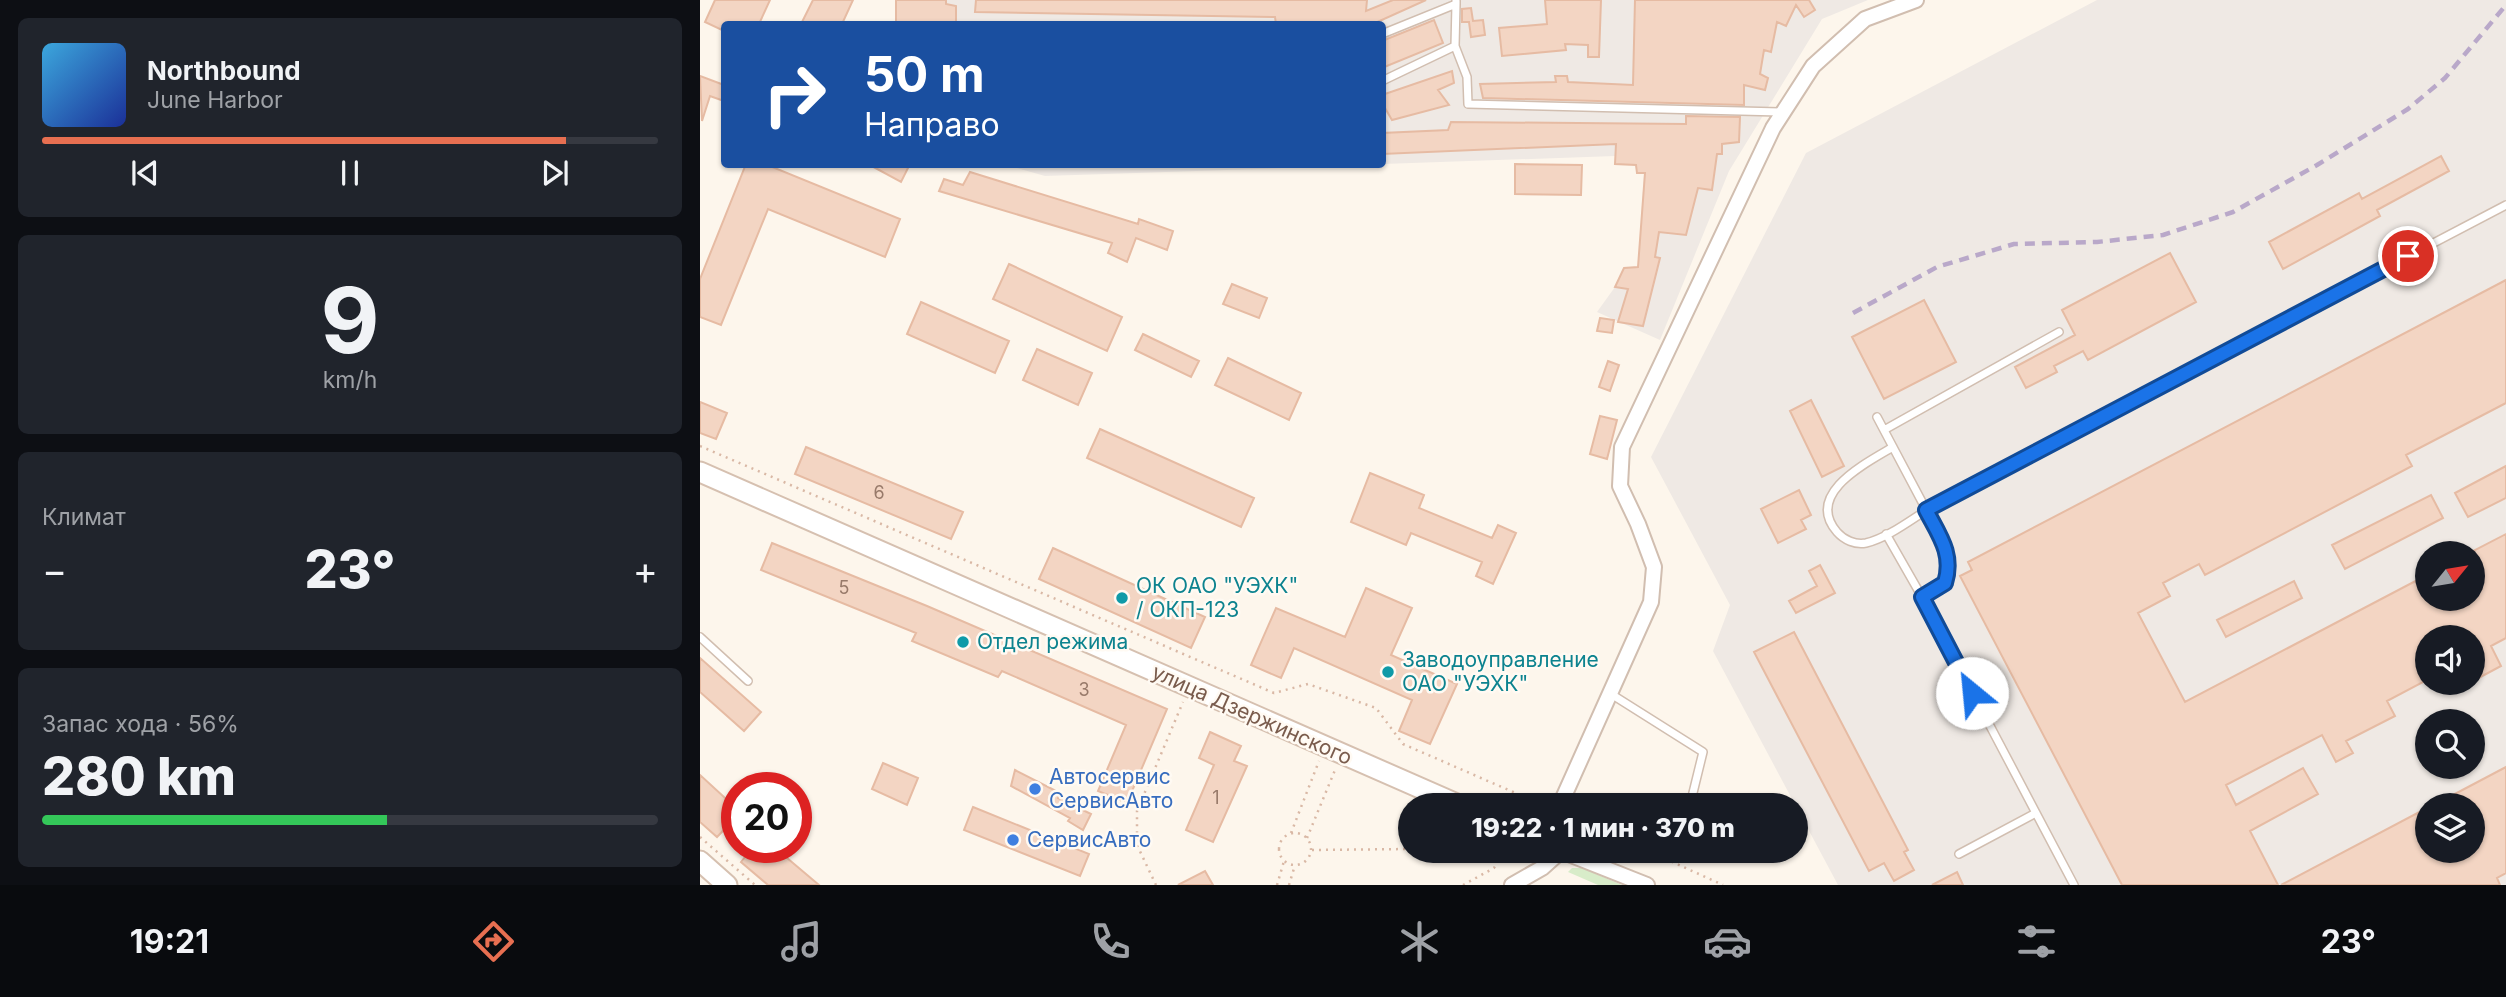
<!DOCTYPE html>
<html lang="ru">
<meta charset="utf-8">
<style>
:root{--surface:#171b24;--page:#20242c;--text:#f1f3f6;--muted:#9ea1a6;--line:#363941;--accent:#e76f51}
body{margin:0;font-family:Inter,sans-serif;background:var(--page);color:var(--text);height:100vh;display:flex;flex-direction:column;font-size:26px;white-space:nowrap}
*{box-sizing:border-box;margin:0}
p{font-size:23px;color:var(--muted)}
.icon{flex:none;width:38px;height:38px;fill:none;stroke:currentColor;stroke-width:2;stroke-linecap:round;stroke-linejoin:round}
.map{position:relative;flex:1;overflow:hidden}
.panel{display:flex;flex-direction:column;gap:18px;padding:18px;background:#0d0f14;width:700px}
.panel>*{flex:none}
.top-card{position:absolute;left:21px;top:21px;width:665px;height:147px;border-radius:7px;box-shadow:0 2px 5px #0004;background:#1a4fa0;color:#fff;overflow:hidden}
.needle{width:46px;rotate:60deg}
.tools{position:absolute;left:1715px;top:541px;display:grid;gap:14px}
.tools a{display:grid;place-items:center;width:70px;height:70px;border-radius:50%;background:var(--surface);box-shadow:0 2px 5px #0004;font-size:35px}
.speed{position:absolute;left:21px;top:772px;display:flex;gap:14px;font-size:35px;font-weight:700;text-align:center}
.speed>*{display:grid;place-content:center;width:91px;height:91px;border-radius:50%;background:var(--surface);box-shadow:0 2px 5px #0004;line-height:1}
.speed .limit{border:10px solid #d22;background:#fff;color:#111}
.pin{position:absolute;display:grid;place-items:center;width:60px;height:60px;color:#fff;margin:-30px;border:4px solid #fff;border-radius:50%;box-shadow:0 2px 7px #0007}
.me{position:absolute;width:77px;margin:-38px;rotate:332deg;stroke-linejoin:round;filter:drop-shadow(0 0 5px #0008)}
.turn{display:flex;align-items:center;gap:24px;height:147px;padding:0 28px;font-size:32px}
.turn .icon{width:91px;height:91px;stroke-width:2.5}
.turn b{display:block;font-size:49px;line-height:60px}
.big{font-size:52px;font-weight:800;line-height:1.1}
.panel .card{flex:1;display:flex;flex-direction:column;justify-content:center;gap:10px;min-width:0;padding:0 24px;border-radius:10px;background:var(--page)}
.panel .dial{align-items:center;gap:0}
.dial b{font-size:91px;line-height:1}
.song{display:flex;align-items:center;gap:21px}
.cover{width:84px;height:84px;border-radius:10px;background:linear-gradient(135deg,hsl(200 70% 55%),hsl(230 70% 35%))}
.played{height:7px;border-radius:4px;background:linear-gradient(90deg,var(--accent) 85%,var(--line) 85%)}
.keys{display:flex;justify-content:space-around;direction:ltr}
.heat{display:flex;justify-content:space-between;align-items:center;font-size:38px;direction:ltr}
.charge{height:10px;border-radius:5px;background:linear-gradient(90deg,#34c759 56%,var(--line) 0)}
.trip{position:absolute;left:698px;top:793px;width:410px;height:70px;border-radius:35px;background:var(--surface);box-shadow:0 2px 5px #0004;font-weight:800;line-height:70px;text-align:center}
.tabs{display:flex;height:112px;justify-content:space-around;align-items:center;background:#090b0e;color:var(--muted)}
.tabs .icon{width:49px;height:49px}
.tabs .active{color:var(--accent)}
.tabs b{font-size:32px;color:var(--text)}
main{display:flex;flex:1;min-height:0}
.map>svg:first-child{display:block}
.industrial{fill:#efe9e4;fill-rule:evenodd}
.green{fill:#d8ecc9}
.building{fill:#f3d5c3;stroke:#e6bba3;stroke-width:2}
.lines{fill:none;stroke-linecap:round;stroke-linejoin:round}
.lane-casing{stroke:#d1beb0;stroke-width:10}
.street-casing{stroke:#d1beb0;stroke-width:18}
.secondary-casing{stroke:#d6c0b0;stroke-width:23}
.path{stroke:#d9b8a5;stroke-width:2.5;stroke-dasharray:2 5;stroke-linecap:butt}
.lane{stroke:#fff;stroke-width:7}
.street{stroke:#fff;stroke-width:14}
.secondary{stroke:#fff;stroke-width:19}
.rail{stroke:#b9a8c9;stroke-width:4.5;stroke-dasharray:10 7;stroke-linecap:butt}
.route-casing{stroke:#114b97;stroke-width:18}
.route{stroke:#1a73e8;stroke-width:12}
.culture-dot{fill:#0f9aa8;stroke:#fffaf3;stroke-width:2.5}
.shop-dot{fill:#3f7fe0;stroke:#fffaf3;stroke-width:2.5}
.labels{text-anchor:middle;stroke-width:5;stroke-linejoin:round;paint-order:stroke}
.number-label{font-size:18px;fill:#987a6a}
.culture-label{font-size:21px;fill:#0d838f;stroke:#fffaf3;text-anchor:start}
.street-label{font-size:21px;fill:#7a5c4d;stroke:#fffaf3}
.shop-label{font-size:21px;fill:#366cbe;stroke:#fffaf3;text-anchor:start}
</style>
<main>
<section class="panel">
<div class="card">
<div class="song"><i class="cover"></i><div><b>Northbound</b><p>June Harbor</p></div></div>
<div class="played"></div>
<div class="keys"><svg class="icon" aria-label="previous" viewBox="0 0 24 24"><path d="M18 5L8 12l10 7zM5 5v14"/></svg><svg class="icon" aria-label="pause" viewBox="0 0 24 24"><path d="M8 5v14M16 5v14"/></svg><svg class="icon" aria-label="next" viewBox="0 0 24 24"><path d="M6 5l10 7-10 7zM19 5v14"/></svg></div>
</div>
<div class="card dial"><b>9</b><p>km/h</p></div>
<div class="card"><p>Климат</p>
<div class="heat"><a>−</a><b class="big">23°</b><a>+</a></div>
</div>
<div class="card"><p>Запас хода · 56%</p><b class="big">280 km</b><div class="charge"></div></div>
</section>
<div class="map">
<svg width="1806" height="885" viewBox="0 0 1806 885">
<rect width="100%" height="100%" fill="#fdf6ec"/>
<path class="industrial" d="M196,0h972l-46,19 -93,152 -69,169 -63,-28 18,-25 9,-19 14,-1 6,-93 -7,-1 -2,-8 -20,-1v-8l-232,8 -1,-140h-486z
M1397,0h409v885h-668l-125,-234 17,-46 -79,-148 155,-304zM1727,553h46v45h-46zM1727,637h46v45h-46zM1727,721h46v45h-46zM1727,805h46v45h-46z
M306,165h367l-328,11z"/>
<path class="green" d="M872,868h10l40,17h-24l-30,-13z"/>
<path class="building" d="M15,0h55l-11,24h-35v7l-19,-9z
M113,0h40l-11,24h-41z
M196,0h50v4l10,2v18h-60z
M276,0h391l-1,11 27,-11h33l-53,24h-97l-1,-7 -300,-5z
M845,0h56l-2,57h-11v-12l-23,-1 1,6 -64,6 -3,-28 48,-4z
M935,0h174l6,10 -11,7 -8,-12 -10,21 -9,-4 -6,30 -7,-2 -4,24 8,4 -3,12 -21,-5v20l-261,-7 -3,-14 76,-2 -1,-6h12l1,6 65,3z
M771,8l2,13 10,-1 2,15 -14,2 -2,-15h-7v-13z
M734,20l9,23 -61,25v-27z
M752,71l2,12 -16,7 11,15 -57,15 -7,-12 -3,1v-14z
M0,76l24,9v16l-14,-5 -8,25z
M986,116l54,1 -1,25 -17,2v10h-5l-5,36 -14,-2 -12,47 -27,-3 -4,25 5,1 -17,68 -25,-4 10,-33 -13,-2 9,-19 14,-1 7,-94h-8l-1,-8 -21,-1 1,-20 -234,10v-21l66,-3 3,-8 235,2z
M1741,156l8,15 -72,39 3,6 -97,53 -14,-27 90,-49 3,6z
M46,164h19l135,55 -15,38 -117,-48 -47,116 -21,-8v-38z
M168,164h42l-9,18z
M815,164l67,1 -1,30 -66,-1z
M270,172l168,52 1,-5 34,12 -6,19 -31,-12 -9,24 -19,-9 4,-10 -173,-52 5,-12 19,6z
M1470,253l26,49 -108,58 -5,-9 -29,15 3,6 -31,16 -11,-21 60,-32 -13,-25z
M309,264l113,53 -15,34 -114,-52z
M1806,280v123l-100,52 6,11 -207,109 -6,-11 -36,19 7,13 -32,17 47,89 242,-127v23h46v-47l33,-17v104l-15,8 10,20 -28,15v-44l-46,-1v44l-40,21 8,15 -49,25 7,12 -17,9 -14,-27 -96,50 10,20 67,-37 15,26 -68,37 28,54h-156l-162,-309 12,-6 -4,-8z
M532,284l35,14 -8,20 -36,-14z
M1224,300l32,62 -72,37 -32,-62z
M221,302l88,39 -14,32 -88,-39z
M900,318l14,2 -2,13 -15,-2z
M443,334l56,27 -8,16 -56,-27z
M337,349l55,24 -14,32 -55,-25z
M528,358l73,35 -12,27 -74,-35z
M908,361l11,4 -9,26 -11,-4z
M1111,400l33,66 -22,11 -32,-66z
M0,402l27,11 -11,26 -16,-6z
M900,416l17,4 -10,39 -17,-5z
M400,429l154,69 -13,29 -154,-69z
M106,447l157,65 -12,27 -156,-65z
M1806,466v32l-38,19 -13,-24z
M670,473l54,22 -5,13 73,30 6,-13 18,8 -23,51 -17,-8 6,-14 -71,-29 -5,12 -55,-23z
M1099,490l12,25 -10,5 5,9 -28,14 -17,-34z
M1731,495l12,23 -98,51 -13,-24z
M72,543l155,63 240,103 -40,94 -29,-12 28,-66 -124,-54 -4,6 -86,-36 4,-8 -155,-63z
M353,548l152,69 -14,31 -152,-69z
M1120,565l15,28 -39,20 -7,-12 28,-15 -8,-15z
M1594,581l8,17 -76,39 -9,-17z
M666,588l46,20 -21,47 66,29 -27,60 -31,-13 13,-31 -118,-52 -13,30 -30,-13 25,-57 69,29z
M1094,632l114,218 -4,2 10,18 -20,11 -10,-18 -15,8 -115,-219z
M0,658l61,54 -17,19 -44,-39z
M510,732l31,14 -7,15 13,5 -34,76 -27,-12 28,-65 -15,-7z
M183,763l35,15 -11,27 -35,-16z
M1806,767v106l-9,5 3,7h-219l146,-77v42h46v-45h-39z
M315,770l45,23 -2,5 33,16 -8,16 -15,-9 2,-3 -59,-32z
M0,775l37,34v7l-20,21 -17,-15z
M273,807l116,47 -9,22 -116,-46z
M53,847h21l45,38h-51l-27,-23z
M505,871l8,14h-35z
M1257,872l6,13h-31z"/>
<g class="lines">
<g class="lane-casing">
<path id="lane" d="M756,4l-1,42 12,31 1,27 315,8
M682,34l74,-30v-3
M682,81l73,-35
M1177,417l71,134 2,18 -5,14 -23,14
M1184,430l175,-98
M1193,447c-27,16 -89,47 -56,85 7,8 18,13 29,11 23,-5 51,-28 72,-40l568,-298
M1186,534l36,63 152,288
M0,637l48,44
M911,694l92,58 -13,53
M1259,854l77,-41"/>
</g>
<g class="street-casing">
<path id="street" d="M860,805l91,-203 3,-35 -16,-43 -18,-38 2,-39 151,-319 40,-62 52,-47 51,-19
M812,885l30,-17 19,-17 86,34"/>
</g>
<g class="secondary-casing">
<path id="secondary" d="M0,472l759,333
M860,850l1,1
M0,861l27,24"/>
</g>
<path class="path" d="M0,446l574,247 34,-9 68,24 27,36 140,61
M579 849a16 16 0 1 1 32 0a16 16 0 1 1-32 0Z
M591,833l28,-72
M0,837l55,48
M607,838l28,-68
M612,850l98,-1
M946,850l77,35
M456,885l-19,-40v-34l46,-109
M577,885l7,-24
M589,885l6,-20
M763,885l31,-17 10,-18"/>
<use href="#lane" class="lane"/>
<use href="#street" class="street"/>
<use href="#secondary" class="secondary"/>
<path class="rail" d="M1153,313l84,-46 77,-23 83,-2 66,-7 70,-23 84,-47 91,-56 37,-31 61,-73"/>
</g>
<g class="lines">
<g class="route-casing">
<path id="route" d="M1272,693l-50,-96 23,-14c9,-29 -6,-48 -19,-73l482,-254"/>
</g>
<use href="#route" class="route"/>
</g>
<g class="culture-dot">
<circle cx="422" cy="598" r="7"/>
<circle cx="263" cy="642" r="7"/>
<circle cx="688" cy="672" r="7"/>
</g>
<g class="shop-dot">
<circle cx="335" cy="789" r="7"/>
<circle cx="313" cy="840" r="7"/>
</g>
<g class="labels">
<g class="number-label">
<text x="179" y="499">6</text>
<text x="144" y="594">5</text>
<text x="384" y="696">3</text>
<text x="516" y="804">1</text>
</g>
<g class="culture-label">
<text x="436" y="593">ОК ОАО "УЭХК"<tspan x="436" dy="24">/ ОКП-123</tspan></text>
<text x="277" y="649">Отдел режима</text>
<text x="702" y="667">Заводоуправление<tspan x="702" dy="24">ОАО "УЭХК"</tspan></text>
</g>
<g class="street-label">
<text transform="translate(552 715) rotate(24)" y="7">улица Дзержинского</text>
</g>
<g class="shop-label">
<text x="349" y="784">Автосервис<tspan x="349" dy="24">СервисАвто</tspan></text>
<text x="327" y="847">СервисАвто</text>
</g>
</g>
</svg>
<div class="tools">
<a><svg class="needle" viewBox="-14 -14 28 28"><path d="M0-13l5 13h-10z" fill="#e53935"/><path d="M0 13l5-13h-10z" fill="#9ea1a6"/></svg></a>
<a><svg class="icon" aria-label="sound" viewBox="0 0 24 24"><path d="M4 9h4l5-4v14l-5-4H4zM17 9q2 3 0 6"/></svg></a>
<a><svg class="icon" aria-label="search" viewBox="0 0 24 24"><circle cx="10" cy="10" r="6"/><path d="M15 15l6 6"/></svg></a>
<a><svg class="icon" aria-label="layers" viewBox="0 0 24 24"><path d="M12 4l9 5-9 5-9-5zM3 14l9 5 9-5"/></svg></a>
</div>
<div class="speed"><div class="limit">20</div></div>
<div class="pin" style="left:1708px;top:256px;background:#d93025"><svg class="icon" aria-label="arrive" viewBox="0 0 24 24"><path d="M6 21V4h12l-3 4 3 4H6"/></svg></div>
<svg class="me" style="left:1272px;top:693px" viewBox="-20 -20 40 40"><circle r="19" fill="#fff"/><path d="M0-13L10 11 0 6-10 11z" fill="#1a73e8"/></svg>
<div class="trip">19:22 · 1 мин · 370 m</div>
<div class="top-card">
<div class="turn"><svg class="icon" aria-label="right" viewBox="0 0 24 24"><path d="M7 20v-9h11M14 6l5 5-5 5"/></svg><div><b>50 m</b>Направо</div></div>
</div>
</div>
</main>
<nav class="tabs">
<b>19:21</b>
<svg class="icon active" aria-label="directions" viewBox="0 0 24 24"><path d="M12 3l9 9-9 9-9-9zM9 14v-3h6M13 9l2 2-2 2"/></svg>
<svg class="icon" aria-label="music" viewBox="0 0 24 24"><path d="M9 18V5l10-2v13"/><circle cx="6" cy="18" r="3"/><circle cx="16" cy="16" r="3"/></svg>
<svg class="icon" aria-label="phone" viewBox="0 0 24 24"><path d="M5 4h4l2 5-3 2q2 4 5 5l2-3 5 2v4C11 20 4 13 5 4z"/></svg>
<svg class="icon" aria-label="climate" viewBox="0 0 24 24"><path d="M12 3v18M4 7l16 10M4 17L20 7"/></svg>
<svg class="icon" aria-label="car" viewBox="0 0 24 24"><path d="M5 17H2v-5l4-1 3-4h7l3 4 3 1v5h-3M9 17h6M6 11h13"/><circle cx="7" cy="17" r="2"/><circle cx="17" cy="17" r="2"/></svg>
<svg class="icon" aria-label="filters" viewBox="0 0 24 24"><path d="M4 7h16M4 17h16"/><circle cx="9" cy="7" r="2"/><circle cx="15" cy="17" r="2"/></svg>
<b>23°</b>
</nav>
